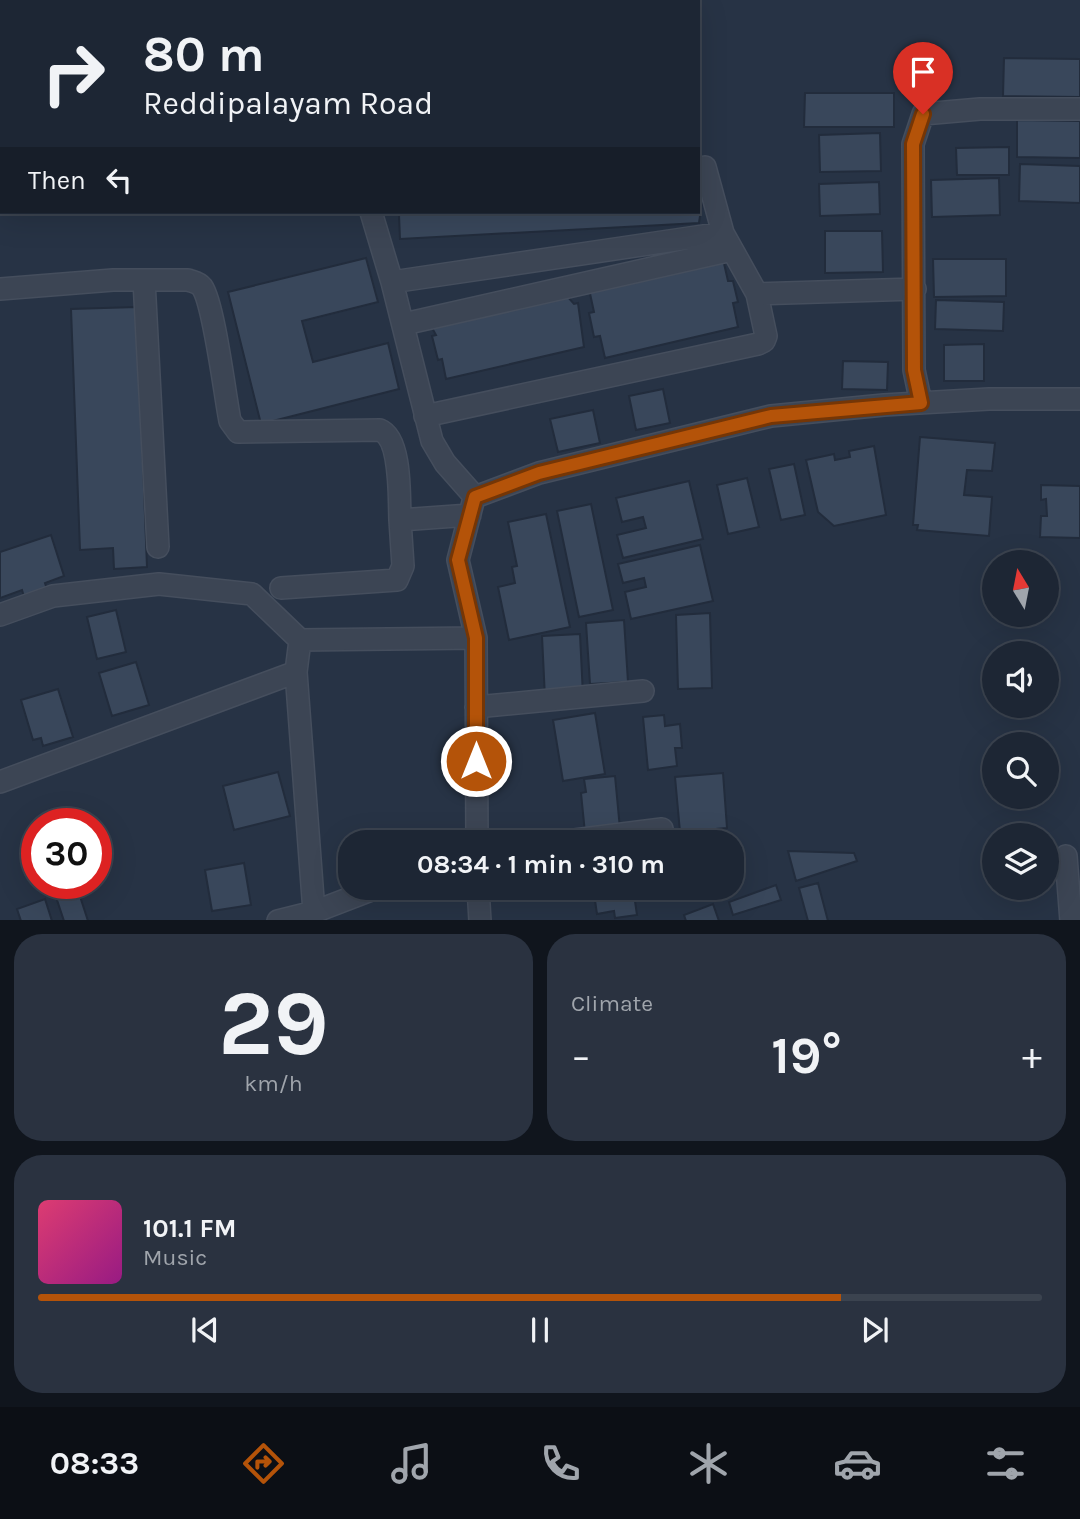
<!DOCTYPE html>
<meta charset="utf-8">
<style>
:root{--surface:#1d2634;--page:#2a3240;--text:#f1f3f6;--muted:#a0a5ac;--line:#3b434f;--accent:#b45309}
body{margin:0;font-family:Karla,sans-serif;background:var(--page);color:var(--text);height:100vh;display:flex;flex-direction:column;font-size:26px;white-space:nowrap}
*{box-sizing:border-box;margin:0}
p{font-size:23px;color:var(--muted)}
.icon{flex:none;width:38px;height:38px;fill:none;stroke:currentColor;stroke-width:2;stroke-linecap:round;stroke-linejoin:round}
.map{position:relative;height:920px;overflow:hidden}
.panel{display:flex;flex-direction:column;gap:14px;padding:14px;background:#10151d;flex:1}
.panel>*{flex:none}
.hud{position:absolute;left:0px;top:0px;width:700px;height:214px;box-shadow:0 7px 28px #0002,0 0 0 2px var(--line);background:#1d2634;color:var(--text);overflow:hidden}
.needle{width:46px;rotate:350deg}
.fabs{position:absolute;left:982px;top:550px;display:grid;gap:14px}
.fabs a{display:grid;place-items:center;width:77px;height:77px;border-radius:50%;background:var(--surface);box-shadow:0 7px 28px #0002,0 0 0 2px var(--line);font-size:35px}
.speed{position:absolute;left:21px;top:808px;display:flex;gap:14px;font-size:35px;font-weight:700;text-align:center}
.speed>*{display:grid;place-content:center;width:91px;height:91px;border-radius:50%;background:var(--surface);box-shadow:0 7px 28px #0002,0 0 0 2px var(--line);line-height:1}
.speed .limit{border:10px solid #d22;background:#fff;color:#111}
.pin{position:absolute;display:grid;place-items:center;width:60px;height:60px;color:#fff;margin:-72px -30px;border-radius:50% 50% 50% 0;rotate:-45deg;box-shadow:0 0 7px #0007}
.pin .icon{rotate:45deg}
.me{position:absolute;width:77px;margin:-38px;rotate:0deg;stroke-linejoin:round;filter:drop-shadow(0 0 5px #0008)}
.turn{display:flex;align-items:center;gap:24px;height:147px;padding:0 28px;font-size:32px}
.turn .icon{width:91px;height:91px;stroke-width:2.5}
.turn b{display:block;font-size:49px;line-height:60px}
.then{display:flex;align-items:center;height:66px;padding:0 28px;background:#0003;gap:14px;font-size:26px}
.big{font-size:52px;font-weight:700;line-height:1.1}
.panel .card{flex:1;display:flex;flex-direction:column;justify-content:center;gap:10px;min-width:0;padding:0 24px;border-radius:28px;background:var(--page)}
.panel .dial{align-items:center;gap:0}
.dial b{font-size:91px;line-height:1}
.song{display:flex;align-items:center;gap:21px}
.cover{width:84px;height:84px;border-radius:10px;background:linear-gradient(135deg,hsl(340 70% 55%),hsl(310 70% 35%))}
.played{height:7px;border-radius:4px;background:linear-gradient(90deg,var(--accent) 80%,var(--line) 80%)}
.keys{display:flex;justify-content:space-around;direction:ltr}
.heat{display:flex;justify-content:space-between;align-items:center;font-size:38px;direction:ltr}
.panel .tiles{flex:1;display:grid;gap:14px;grid-template-columns:1fr 1fr}
.card:last-child{grid-column:span 2}
.trip{position:absolute;left:338px;top:830px;width:406px;height:70px;border-radius:28px;background:var(--surface);box-shadow:0 7px 28px #0002,0 0 0 2px var(--line);font-weight:700;line-height:70px;text-align:center}
.tabs{display:flex;height:112px;justify-content:space-around;align-items:center;background:#0c0f15;color:var(--muted)}
.tabs .icon{width:49px;height:49px}
.tabs .selected{color:var(--accent)}
.tabs b{font-size:32px;color:var(--text)}
.map>svg:first-child{display:block}
.building{fill:#39475b;stroke:#222c3c;stroke-width:2}
.lines{fill:none;stroke-linecap:round;stroke-linejoin:round}
.minor-casing{stroke:#454e5d;stroke-width:24}
.minor{stroke:#3c4554;stroke-width:21}
.route-casing{stroke:#753606;stroke-width:18}
.route{stroke:#b45309;stroke-width:12}
</style>
<div class="map">
<svg width="1080" height="921" viewBox="0 0 1080 921">
<rect width="100%" height="100%" fill="#273345"/>
<path class="building" d="M1004,58l76,1v38l-77,-1z
M805,93h89v34h-90z
M1017,120l63,1v37l-63,-1z
M880,133l1,38 -61,1 -1,-37z
M1009,147v28h-52l-1,-27z
M1020,164l60,2v37l-61,-2z
M698,170l5,25 -4,28 -299,16 -1,-24h-4l-1,-3h304z
M999,178l1,37 -68,2 -1,-37z
M879,182l1,32 -60,2 -1,-32z
M825,231h57l1,41 -58,1z
M366,258l12,44 -76,19 11,41 75,-19 11,46 -138,35 -33,-132z
M723,259l5,22h5l5,21 -5,1 5,24 -133,31 -5,-22 -6,1 -5,-24 5,-1 -5,-23z
M933,259h73v37l-72,1z
M567,296l7,8 4,-1 6,44 -138,32 -4,-20 -4,1 -6,-24 4,-1 -5,-9z
M936,300l68,2 -1,29 -68,-2z
M137,307l10,260 -33,2 -1,-21 -33,2 -9,-241z
M984,344v37h-40v-36z
M843,361l45,1 -1,28 -45,-1z
M663,389l7,34 -34,7 -7,-34z
M593,410l7,33 -42,9 -8,-33z
M920,437l75,6 -3,28 -25,-1 -3,25 28,2 -3,39 -72,-6 1,-5h-5z
M874,446l12,69 -52,11 -16,-14 -12,-52 28,-6 1,6 15,-3 -1,-6z
M794,464l11,51 -24,5 -12,-51z
M747,478l12,49 -31,7 -11,-49z
M689,481l14,58 -80,19 -6,-23 29,-7 -3,-11 -21,5 -6,-24z
M1041,485l39,1v52l-40,-1 1,-21h6l-1,-17 -5,1z
M591,504l22,106 -34,7 -22,-106z
M546,514l24,113 -61,13 -11,-53 17,-4 -3,-16 5,-1 -9,-44z
M51,535l13,41 -19,7 3,9 -23,8 -3,-10 -22,8v-46z
M700,545l13,56 -82,18 -6,-27 21,-5 -2,-9 -21,5 -5,-19z
M116,610l10,42 -29,7 -10,-42z
M710,613l2,75 -34,1 -2,-74z
M624,620l4,62 -38,2 -4,-61z
M580,634l3,62 -38,2 -3,-62z
M136,662l13,43 -37,11 -13,-43z
M58,689l15,48 -30,9 -2,-8 -8,2 -12,-40z
M595,713l10,61 -42,7 -10,-61z
M664,715l1,11 15,-2 2,24h-7l2,18 -29,4 -5,-53z
M278,772l12,44 -56,14 -11,-44z
M723,773l4,55 -47,4 -5,-55z
M615,776l5,53 -35,4 -4,-40 5,-1 -2,-13z
M788,851l66,2 3,8 -61,20z
M244,863l7,42 -39,6 -7,-41z
M818,883l10,38h-20l-9,-33z
M776,885l5,15 -48,15 -4,-13z
M593,887h40l4,28 -22,3 -1,-7 -17,3z
M78,890l10,31h-24l-8,-24z
M45,899l7,22h-31l-4,-12z
M713,904l6,17h-33l-2,-6z"/>
<g class="lines">
<g class="minor-casing">
<path id="minor" d="M705,167l18,66
M371,212l21,70
M144,280l14,267
M0,289l113,-9h75c5,2 10,2 14,7 12,17 23,109 28,134l8,11 142,-2c22,9 19,69 20,90l70,-5
M404,324l328,-74
M921,403l-7,-33 -1,-226 10,-30 57,-5h100
M425,416l333,-72 6,-3 2,-5 -9,-42
M475,497l-30,-34 -13,-22 -40,-159 331,-49 34,61 158,-5
M475,497l64,-24 232,-57 113,-11 105,-6h91
M473,502l-15,58 18,78 1,204
M281,588l116,-8 6,-14 -3,-46
M0,615l53,-19 106,-12 93,10 48,46
M296,672l18,240
M476,707l167,-16
M0,782l296,-110 4,-32 176,-2
M559,842l103,-13
M1066,856l5,65
M478,887l2,34
M278,921l36,-9 65,-25"/>
</g>
<use href="#minor" class="minor"/>
</g>
<g class="lines">
<g class="route-casing">
<path id="route" d="M476,761v-123l-18,-78 17,-63 64,-24 232,-57 150,-13 -7,-33 -1,-226 10,-30"/>
</g>
<use href="#route" class="route"/>
</g>
</svg>
<div class="fabs">
<a><svg class="needle" viewBox="-14 -14 28 28"><path d="M0-13l5 13h-10z" fill="#e53935"/><path d="M0 13l5-13h-10z" fill="#a0a5ac"/></svg></a>
<a><svg class="icon" aria-label="sound" viewBox="0 0 24 24"><path d="M4 9h4l5-4v14l-5-4H4zM17 9q2 3 0 6"/></svg></a>
<a><svg class="icon" aria-label="search" viewBox="0 0 24 24"><circle cx="10" cy="10" r="6"/><path d="M15 15l6 6"/></svg></a>
<a><svg class="icon" aria-label="layers" viewBox="0 0 24 24"><path d="M12 4l9 5-9 5-9-5zM3 14l9 5 9-5"/></svg></a>
</div>
<div class="speed"><div class="limit">30</div></div>
<div class="pin" style="left:923px;top:114px;background:#d93025"><svg class="icon" aria-label="arrive" viewBox="0 0 24 24"><path d="M6 21V4h12l-3 4 3 4H6"/></svg></div>
<svg class="me" style="left:476px;top:761px" viewBox="-20 -20 40 40"><circle r="17" fill="#b45309" stroke="#fff" stroke-width="3"/><path d="M0-11L8 9 0 5-8 9z" fill="#fff"/></svg>
<div class="trip">08:34 · 1 min · 310 m</div>
<div class="hud">
<div class="turn"><svg class="icon" aria-label="right" viewBox="0 0 24 24"><path d="M7 20v-9h11M14 6l5 5-5 5"/></svg><div><b>80 m</b>Reddipalayam Road</div></div>
<div class="then">Then<svg class="icon" aria-label="left" viewBox="0 0 24 24"><path d="M17 20v-9H6M10 6l-5 5 5 5"/></svg></div>
</div>
</div>
<section class="panel">
<div class="tiles">
<div class="card dial"><b>29</b><p>km/h</p></div>
<div class="card"><p>Climate</p>
<div class="heat"><a>−</a><b class="big">19°</b><a>+</a></div>
</div>
<div class="card">
<div class="song"><i class="cover"></i><div><b>101.1 FM</b><p>Music</p></div></div>
<div class="played"></div>
<div class="keys"><svg class="icon" aria-label="previous" viewBox="0 0 24 24"><path d="M18 5L8 12l10 7zM5 5v14"/></svg><svg class="icon" aria-label="pause" viewBox="0 0 24 24"><path d="M8 5v14M16 5v14"/></svg><svg class="icon" aria-label="next" viewBox="0 0 24 24"><path d="M6 5l10 7-10 7zM19 5v14"/></svg></div>
</div>
</div>
</section>
<nav class="tabs">
<b>08:33</b>
<svg class="icon selected" aria-label="directions" viewBox="0 0 24 24"><path d="M12 3l9 9-9 9-9-9zM9 14v-3h6M13 9l2 2-2 2"/></svg>
<svg class="icon" aria-label="music" viewBox="0 0 24 24"><path d="M9 18V5l10-2v13"/><circle cx="6" cy="18" r="3"/><circle cx="16" cy="16" r="3"/></svg>
<svg class="icon" aria-label="phone" viewBox="0 0 24 24"><path d="M5 4h4l2 5-3 2q2 4 5 5l2-3 5 2v4C11 20 4 13 5 4z"/></svg>
<svg class="icon" aria-label="climate" viewBox="0 0 24 24"><path d="M12 3v18M4 7l16 10M4 17L20 7"/></svg>
<svg class="icon" aria-label="car" viewBox="0 0 24 24"><path d="M5 17H2v-5l4-1 3-4h7l3 4 3 1v5h-3M9 17h6M6 11h13"/><circle cx="7" cy="17" r="2"/><circle cx="17" cy="17" r="2"/></svg>
<svg class="icon" aria-label="filters" viewBox="0 0 24 24"><path d="M4 7h16M4 17h16"/><circle cx="9" cy="7" r="2"/><circle cx="15" cy="17" r="2"/></svg>
</nav>
